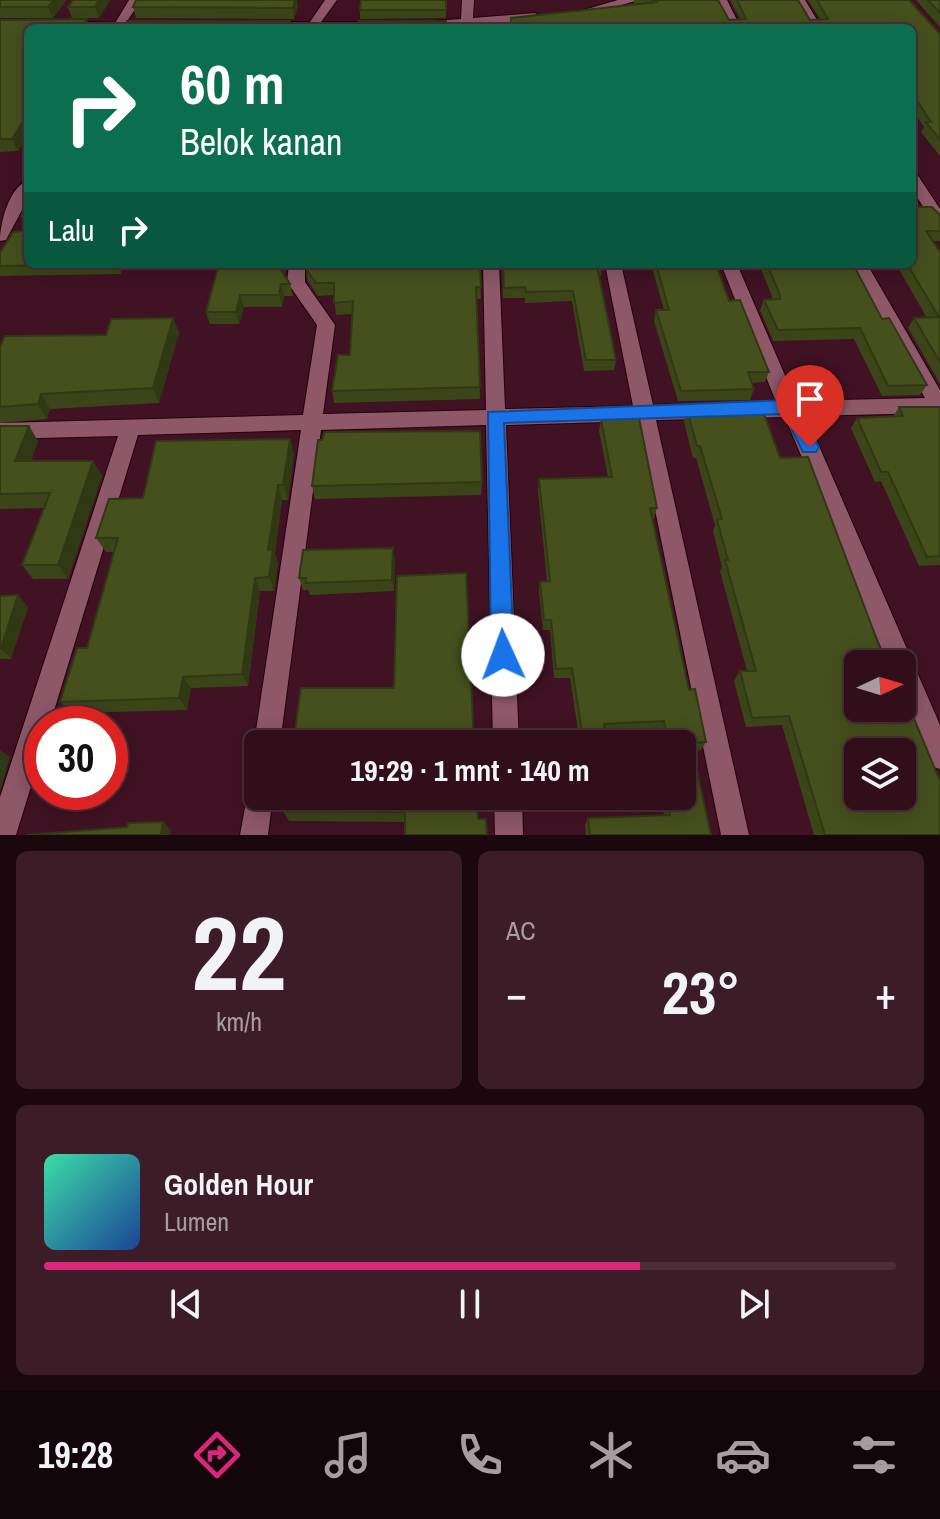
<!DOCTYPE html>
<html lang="id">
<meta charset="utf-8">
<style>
:root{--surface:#300e1a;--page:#3c1c27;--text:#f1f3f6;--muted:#a89ca2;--line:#4b2e39;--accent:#db2777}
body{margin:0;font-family:"Archivo Narrow",sans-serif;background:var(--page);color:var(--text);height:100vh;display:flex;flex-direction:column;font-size:30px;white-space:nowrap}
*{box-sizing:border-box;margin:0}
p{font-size:26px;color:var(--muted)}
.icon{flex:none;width:44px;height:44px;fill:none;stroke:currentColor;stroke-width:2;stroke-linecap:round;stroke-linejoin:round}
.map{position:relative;height:835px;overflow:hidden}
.panel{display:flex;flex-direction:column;gap:16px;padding:16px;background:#1a080e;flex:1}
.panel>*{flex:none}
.banner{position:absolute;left:24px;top:24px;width:892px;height:244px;border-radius:12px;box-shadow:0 4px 20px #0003,0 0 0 2px var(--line);background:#0b6e4f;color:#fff;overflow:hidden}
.needle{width:52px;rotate:86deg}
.controls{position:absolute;left:844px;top:650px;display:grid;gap:16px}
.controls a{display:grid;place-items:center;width:72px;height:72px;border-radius:12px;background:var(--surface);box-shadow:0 4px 20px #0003,0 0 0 2px var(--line);font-size:40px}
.speed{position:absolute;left:24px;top:706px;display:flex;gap:16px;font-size:40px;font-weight:700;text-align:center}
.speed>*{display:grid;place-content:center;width:104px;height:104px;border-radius:50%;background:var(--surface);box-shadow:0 4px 20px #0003,0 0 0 2px var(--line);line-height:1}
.speed .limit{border:12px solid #d22;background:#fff;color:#111}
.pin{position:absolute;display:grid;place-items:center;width:68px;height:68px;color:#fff;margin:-82px -34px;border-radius:50% 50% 50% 0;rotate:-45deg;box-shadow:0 0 8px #0007}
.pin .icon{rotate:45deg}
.me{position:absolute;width:88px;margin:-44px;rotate:358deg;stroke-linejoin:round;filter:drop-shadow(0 0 6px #0008)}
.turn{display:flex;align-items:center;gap:28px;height:168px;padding:0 24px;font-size:36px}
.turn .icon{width:104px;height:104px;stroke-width:2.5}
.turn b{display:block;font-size:56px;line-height:68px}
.then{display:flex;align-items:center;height:76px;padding:0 24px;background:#0003;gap:16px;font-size:30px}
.big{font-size:60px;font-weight:700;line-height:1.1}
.panel .card{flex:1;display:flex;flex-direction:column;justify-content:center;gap:12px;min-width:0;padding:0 28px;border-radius:12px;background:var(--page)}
.panel .dial{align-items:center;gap:0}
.dial b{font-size:104px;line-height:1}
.song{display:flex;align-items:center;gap:24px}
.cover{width:96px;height:96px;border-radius:12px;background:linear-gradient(135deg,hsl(160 70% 55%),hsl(220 70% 35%))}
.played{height:8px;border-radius:4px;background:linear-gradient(90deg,var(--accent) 70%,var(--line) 70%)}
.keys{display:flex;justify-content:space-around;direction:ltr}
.heat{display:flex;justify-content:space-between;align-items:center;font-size:44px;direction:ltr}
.panel .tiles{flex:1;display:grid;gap:16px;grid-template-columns:1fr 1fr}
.card:last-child{grid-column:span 2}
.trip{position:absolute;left:244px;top:730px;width:452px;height:80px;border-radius:12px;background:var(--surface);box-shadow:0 4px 20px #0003,0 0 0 2px var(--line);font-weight:700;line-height:80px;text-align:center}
.dock{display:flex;height:128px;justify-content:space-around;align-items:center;background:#13060a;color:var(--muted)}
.dock .icon{width:56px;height:56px}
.dock .current{color:var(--accent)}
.dock b{font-size:36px;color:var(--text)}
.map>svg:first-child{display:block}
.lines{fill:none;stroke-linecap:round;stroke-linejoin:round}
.minor-casing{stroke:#24000d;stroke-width:2}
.minor{fill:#8e5869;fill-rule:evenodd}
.wall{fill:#3b4519}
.shaded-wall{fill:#303814}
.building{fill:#45501d;stroke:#303814;stroke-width:2;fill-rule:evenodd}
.route{fill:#1a73e8;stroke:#114b97;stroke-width:2}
</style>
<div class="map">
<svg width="940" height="835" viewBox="0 0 940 835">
<rect width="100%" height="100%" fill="#401223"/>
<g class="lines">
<g class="minor-casing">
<path id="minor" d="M129,0h12l-15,23h25l5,5h-95l-4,-3 6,-4 52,2z
M325,0h12l-16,22h58l6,4h-128l6,-4h47z
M462,0h12l-1,18 62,-5 6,4 -6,4 -68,7 -54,-2 6,-4 42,-3z
M618,0h21l-53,15 -6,-4z
M715,0h12l14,28h-12z
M793,0h12l17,28h-12z
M912,172l5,2 23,35v17l-6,-2 -22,-35z
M28,180v19l-22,41 -6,1c0,-19 9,-53 28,-61z
M289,264h16v18l30,43 -12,89 163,-4 -3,-146h16l6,145 128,-3 -28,-142h16l32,141 123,-3 -55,-138h16l59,137 129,-3 -74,-134h16l73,126v26l-7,-3 -127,3 134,309v44l-10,-3 -28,-70v-32h-14l-103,-247 -129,3 93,415h-28l-84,-414 -131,4 13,319h-26l-7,-319 -165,5 -41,314h-22v10l-4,-10 47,-314 -163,5 -88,289h-8v27l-26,84h-16v-38l118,-361 -118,3v-16l303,-8 14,-90 -30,-43z
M258,783v13h15l-5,39h-28l9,-49z
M494,796h28l1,39h-28z"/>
</g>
<use href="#minor" class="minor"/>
</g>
<path class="wall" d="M0,0h66l-13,18h-53z
M110,0l-11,18h-27l-4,-11z
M446,0v18l-86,1v-9z
M634,0h84l11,20 11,-1 -10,-19h68l12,20 10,-1 -12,-19h101l31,34v122l-19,-24 3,-5 -12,-18v-81h-402l1,-10 122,-13z
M916,0h24v27z
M133,7h165l-4,12 -158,-1z
M0,20l28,8v107l-10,16 -18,1z
M28,200v64h97l-4,10 -121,2v-23l25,-22v-6l-4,-9z
M917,207l23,8v26h-8l8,11v132l-32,-56 6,-10h13l-31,-54h16z
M170,264h116l-1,11 5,9 3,12h-9l-2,11h-38l-5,17h-29l-4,-12 12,-45 -46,2z
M305,264l107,5 68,-5 1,35h-4l3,100 -146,4 -2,-12 18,-36 2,-41 -16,1 -2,-20 -16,1 -10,-15z
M502,264h100l-1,12h-2l17,84 -2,10 -30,1 -12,-70 -47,2v-5h-22z
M651,264h65l13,37 40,71 -4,10 -13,1 2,6 -4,11 -72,1 -24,-80 2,-11h8z
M759,264h94l29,55 45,66 -7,10 -38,1 -28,-57 -81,2 -13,-31 4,-10 9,-1z
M173,318l6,15 -20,70 -109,6 -3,10 -47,4v-76l106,-12z
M899,407h41v158l-21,1 -38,-85 -6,1 -24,-54 6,-10 36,-1z
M687,410l93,48 160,377h-126l-32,-110 -36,2 -12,-46 6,-10h7l-27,-100 2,-4 -9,-36 2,-6 -19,-67h-3l-9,-36z
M601,419l56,89 -3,11h-2l37,171 17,52 -5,8 -9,1 19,84h-125l-1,-10 3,-7 76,-3 -4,-19h22v-52h-20l-2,-14 -54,2 2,12h-28l-10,-66h-16l-4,-48h-7l-4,-38 1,-10 7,-1 -9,-90 1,-12 69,-2 -9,-46z
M0,426h29l9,15 -7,20h62l9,15 -34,103h-35l-11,-14 22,-57 -44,1z
M290,439l4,15 -6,46h-6l-7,54 3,9 -4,28h-14l-12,95 -57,2 -4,22 -115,3 -12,-11 27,-54 27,-96h-8l-10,-14 47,-40z
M482,482l-1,13 -166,4 -3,-13z
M395,560l-1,31 -84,4 -2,-5h-5l-4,-12z
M0,596l28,11 -17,52h-11z
M477,796l-72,26 -116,-1 -6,-10z"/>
<path class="shaded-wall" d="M54,0h12l-13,18 -5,-11z
M99,0h11l-11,18 -4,-11z
M295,0h2l1,7 -4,12 -1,-11z
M87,19l3,9h-8z
M28,114v21l-10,16 -6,-12z
M117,264h8l-4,10z
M282,264h4l-2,18 -3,-12z
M281,284l3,12 -2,11 -3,-12z
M240,295l4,12 -5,17 -3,-12z
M173,318l6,15 -20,70 -6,-15z
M41,394l9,15 -3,10 -9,-15z
M29,426l9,15 -12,34 -11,-14z
M290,439l4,15 -6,46 -5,-15z
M93,461l9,15 -34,103 -10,-14z
M278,485l4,15 -7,54 3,9 -4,28 -5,-14 -1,-27z
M393,548l2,12 -1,31 -2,-11z
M255,578l5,13 -12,95 -6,-12z
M18,595l10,12 -17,52 -10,-11z
M183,677l8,11 -4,22 -8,-12z
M0,750l10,7 -10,35z
M163,822l8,8 -1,5h-9z"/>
<path class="building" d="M0,0h54l-6,7h-48z
M73,0h26l-4,7h-27z
M136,0h159l-2,8 -160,-1z
M361,0h85v10h-86z
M650,0h68l11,20 17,-1 -9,-19h61l12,20 18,-1 -11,-19h92l31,34v106l-14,-18h5l-19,-29v-65h-400l-1,-10 147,-16z
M928,0h12v13z
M87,19l-5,9h-54v86l-16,25h-12v-119z
M127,21h163l-2,7 71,-2v-5h87v7h-322z
M912,199l5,8h15l8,8v16h-14l14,21v110l-26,-44 25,-1 -32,-53h5z
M28,200v64h73l-101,2v-13l13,-21 12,-1 1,-12 -5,-3z
M219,264h63l-1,6 9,14h-9l-2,11h-39l-4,17h-30z
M305,264h91v5h16l1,-5h67l1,23h-5l4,100 -148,4 6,-36h12l3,-54 -19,2v-20h-18l-10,-14z
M503,264h99v2h-5l19,94h-30l-13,-69 -47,1 -1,-5 -21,1z
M656,264h60l13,37 11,-1 29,72h-21l6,17 -73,2 -25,-81h13z
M767,264h86l29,55 7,-1 38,67 -39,1 -28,-58 -82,2 -14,-30 16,-1v-4z
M173,318l-20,70 -112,6 -3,10 -38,3v-60l5,-11 101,-1 5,-16z
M899,407h41v149l-13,1 -39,-85h-7l-24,-54 46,-2z
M762,408l18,50 28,-1 78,207h-28v44h44v-18l38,91v54h-115l-36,-119 -37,2 -12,-47h16l-31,-111h3l-11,-40 5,-1 -22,-73h-3l-10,-36zM858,752h44v44h-44z
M639,418l18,90h-7l39,182 6,-1 11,53 -15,1 20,92h-121l-2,-17 82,-3 -4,-19h16v-52h-13l-5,-23 -60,3 4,20h-24l-12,-76 -16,1 -5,-49h-7l-4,-38 10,-1 -11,-102 73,-2 -11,-58z
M0,426h29l-14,35h78l-35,104h-36l28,-72 -50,1z
M480,431l2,51 -170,4 6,-46h4l3,-8z
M290,439l-7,46h-5l-10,65 5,-1 -4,28 -14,1 -13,96 -59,3 -4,21 -119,4 17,-54h10l31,-110h-22l13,-39 34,-1 13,-57z
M393,548l-1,32 -86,3v-5h-7l4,-28z
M466,573l8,171h-181l8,-56h93l3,-112z
M18,595l-17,53h-1v-52z
M285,796h192l1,23h8l1,16h-82v-23l-122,-1z
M163,822l-2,13h-135l101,-8 1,-4z"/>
<path class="route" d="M790,400l6,2 23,45 -3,5h-13l-19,-38 -280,9 10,232 -3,7 -8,3 -8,-3 -4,-7 -3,-243z"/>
</svg>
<div class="controls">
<a><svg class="needle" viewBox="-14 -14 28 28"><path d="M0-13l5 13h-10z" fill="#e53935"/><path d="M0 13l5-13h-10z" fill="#a89ca2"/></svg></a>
<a><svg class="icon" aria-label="layers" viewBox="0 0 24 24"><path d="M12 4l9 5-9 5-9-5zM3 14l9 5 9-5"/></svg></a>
</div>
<div class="speed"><div class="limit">30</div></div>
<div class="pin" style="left:810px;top:447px;background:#d93025"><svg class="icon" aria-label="arrive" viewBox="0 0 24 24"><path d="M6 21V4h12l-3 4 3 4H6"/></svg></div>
<svg class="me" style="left:503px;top:655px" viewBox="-20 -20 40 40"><circle r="19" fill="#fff"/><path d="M0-13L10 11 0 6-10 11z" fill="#1a73e8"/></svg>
<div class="trip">19:29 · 1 mnt · 140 m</div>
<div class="banner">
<div class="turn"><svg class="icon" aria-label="right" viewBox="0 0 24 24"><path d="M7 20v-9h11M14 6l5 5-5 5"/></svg><div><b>60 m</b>Belok kanan</div></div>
<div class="then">Lalu<svg class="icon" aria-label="right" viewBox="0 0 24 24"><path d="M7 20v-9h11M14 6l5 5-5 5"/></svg></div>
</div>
</div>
<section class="panel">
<div class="tiles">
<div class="card dial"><b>22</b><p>km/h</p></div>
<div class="card"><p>AC</p>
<div class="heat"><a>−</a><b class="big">23°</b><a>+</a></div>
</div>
<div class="card">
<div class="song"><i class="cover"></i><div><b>Golden Hour</b><p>Lumen</p></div></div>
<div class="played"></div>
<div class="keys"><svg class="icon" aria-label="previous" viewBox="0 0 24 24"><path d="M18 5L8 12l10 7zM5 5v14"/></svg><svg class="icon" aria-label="pause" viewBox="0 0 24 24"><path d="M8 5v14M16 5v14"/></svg><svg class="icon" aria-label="next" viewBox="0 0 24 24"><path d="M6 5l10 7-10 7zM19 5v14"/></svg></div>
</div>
</div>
</section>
<nav class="dock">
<b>19:28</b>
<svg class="icon current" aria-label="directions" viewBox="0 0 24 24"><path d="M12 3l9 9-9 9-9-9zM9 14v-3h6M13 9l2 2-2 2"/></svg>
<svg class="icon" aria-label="music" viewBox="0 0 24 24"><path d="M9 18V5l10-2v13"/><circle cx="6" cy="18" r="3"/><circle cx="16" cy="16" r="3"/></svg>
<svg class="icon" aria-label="phone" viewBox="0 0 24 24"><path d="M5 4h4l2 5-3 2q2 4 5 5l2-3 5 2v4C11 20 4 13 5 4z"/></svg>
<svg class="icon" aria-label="climate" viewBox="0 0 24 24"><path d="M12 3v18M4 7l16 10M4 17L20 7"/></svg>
<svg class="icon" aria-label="car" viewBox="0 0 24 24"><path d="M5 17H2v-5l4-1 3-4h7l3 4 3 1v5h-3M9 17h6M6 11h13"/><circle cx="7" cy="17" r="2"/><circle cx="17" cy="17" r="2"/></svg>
<svg class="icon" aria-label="filters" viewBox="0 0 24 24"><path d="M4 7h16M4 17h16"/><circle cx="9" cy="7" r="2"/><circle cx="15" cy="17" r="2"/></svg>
</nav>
